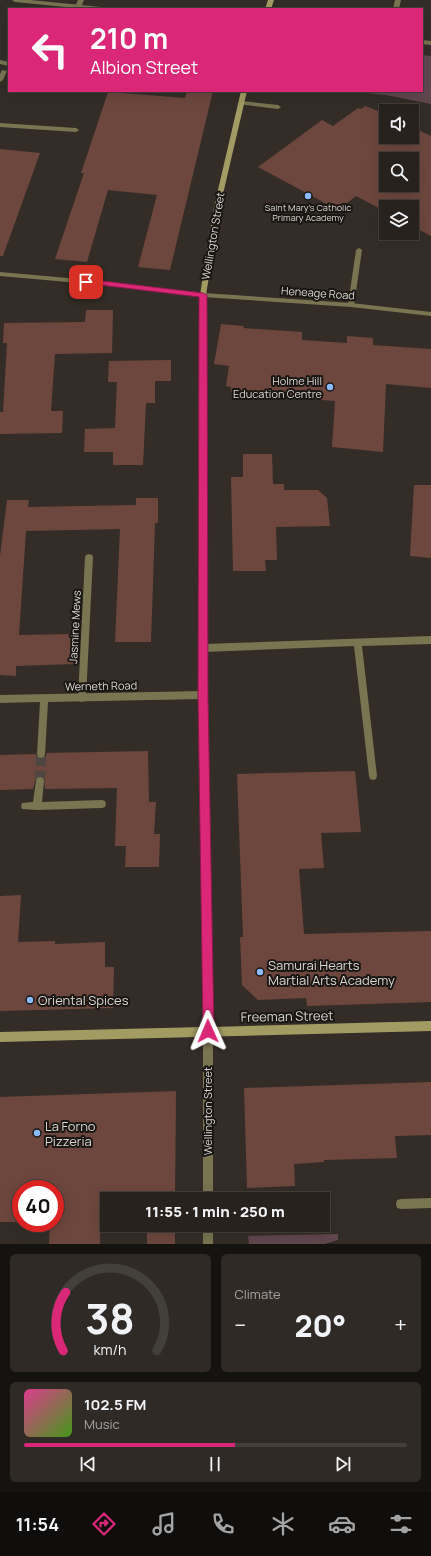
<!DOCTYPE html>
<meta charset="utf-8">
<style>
:root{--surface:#27221d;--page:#2f2a26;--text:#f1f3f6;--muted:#a4a4a4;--line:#433f3b;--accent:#db2777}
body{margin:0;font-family:Manrope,sans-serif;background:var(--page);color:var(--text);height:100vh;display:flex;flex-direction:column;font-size:15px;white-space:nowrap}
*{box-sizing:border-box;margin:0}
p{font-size:13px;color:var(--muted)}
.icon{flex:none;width:22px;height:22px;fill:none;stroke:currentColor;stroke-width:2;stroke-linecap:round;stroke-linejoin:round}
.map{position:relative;height:1244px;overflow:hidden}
.side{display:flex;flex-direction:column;gap:10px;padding:10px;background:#151310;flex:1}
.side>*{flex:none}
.guide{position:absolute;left:8px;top:8px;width:415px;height:84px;border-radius:0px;box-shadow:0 4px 16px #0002,0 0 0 1px var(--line);background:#db2777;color:#fff;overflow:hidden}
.fabs{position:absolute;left:379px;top:104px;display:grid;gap:8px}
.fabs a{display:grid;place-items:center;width:40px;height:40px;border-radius:0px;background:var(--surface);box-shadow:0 4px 16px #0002,0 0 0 1px var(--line);font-size:20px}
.speed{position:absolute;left:12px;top:1180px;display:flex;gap:8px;font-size:20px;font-weight:700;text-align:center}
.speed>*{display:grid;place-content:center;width:52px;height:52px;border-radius:50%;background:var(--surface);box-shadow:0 4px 16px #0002,0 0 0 1px var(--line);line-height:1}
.speed .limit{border:6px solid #d22;background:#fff;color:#111}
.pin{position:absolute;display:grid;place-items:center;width:34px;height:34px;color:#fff;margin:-17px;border-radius:8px;box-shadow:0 2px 6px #0006}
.me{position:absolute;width:44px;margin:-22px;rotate:359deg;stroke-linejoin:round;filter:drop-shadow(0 0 3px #0008)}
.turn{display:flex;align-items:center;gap:14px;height:84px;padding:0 16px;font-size:18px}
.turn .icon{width:52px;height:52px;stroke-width:2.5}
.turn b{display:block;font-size:28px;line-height:34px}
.big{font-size:30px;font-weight:800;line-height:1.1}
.side .widget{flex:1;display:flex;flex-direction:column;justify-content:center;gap:6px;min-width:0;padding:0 14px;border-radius:6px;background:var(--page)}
.side .dial{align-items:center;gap:0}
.dial svg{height:104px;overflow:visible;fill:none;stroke:var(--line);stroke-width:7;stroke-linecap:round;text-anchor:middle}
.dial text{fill:var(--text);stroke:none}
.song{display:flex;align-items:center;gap:12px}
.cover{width:48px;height:48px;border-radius:6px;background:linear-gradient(135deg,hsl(330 70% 55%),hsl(100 70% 35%))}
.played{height:4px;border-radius:2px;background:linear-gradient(90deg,var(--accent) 55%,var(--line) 55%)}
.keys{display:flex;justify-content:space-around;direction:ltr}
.heat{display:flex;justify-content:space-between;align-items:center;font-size:22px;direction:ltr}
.side .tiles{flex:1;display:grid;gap:10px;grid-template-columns:1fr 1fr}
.widget:last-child{grid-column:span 2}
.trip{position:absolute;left:100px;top:1192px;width:230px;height:40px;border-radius:0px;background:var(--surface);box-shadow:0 4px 16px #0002,0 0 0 1px var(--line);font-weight:800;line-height:40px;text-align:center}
.dock{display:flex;height:64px;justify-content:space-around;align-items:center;background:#100e0c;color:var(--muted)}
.dock .icon{width:28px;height:28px}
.dock .selected{color:var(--accent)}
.dock b{font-size:18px;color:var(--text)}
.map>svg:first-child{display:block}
.green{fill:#62474f}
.building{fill:#6d473e;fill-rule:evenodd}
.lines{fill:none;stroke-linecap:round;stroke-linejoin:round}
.street-tunnel{stroke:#4d4641;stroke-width:10;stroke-dasharray:10 5;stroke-linecap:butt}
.lane{fill:#797551;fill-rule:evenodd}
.street{fill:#797551;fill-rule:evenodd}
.secondary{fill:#a39c62;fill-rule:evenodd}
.route{fill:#db2777;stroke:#8e194d}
.poi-dot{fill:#8bbafc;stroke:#191613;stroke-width:1.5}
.labels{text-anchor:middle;stroke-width:4;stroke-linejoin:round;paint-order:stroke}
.far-poi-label{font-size:9px;fill:#dbd7d3;stroke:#191613}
.street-label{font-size:11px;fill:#dbd7d3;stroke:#191613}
.poi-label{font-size:11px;fill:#dbd7d3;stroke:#191613;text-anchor:end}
.near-poi-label{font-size:13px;fill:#dbd7d3;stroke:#191613;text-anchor:start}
.near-street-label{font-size:13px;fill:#dbd7d3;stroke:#191613}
</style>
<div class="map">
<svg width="431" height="1244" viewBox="0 0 431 1244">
<rect width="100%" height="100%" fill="#342d27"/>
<path class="green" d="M422,55l9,1v48l-45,-9 -38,-4h74z
M338,1234v6l-14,4h-75l-1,-8z"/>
<path class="building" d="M187,91h26l-43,179 -32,-3 19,-72 -49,-5 -21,72 -32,-3 29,-86h-3l27,-81 77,6z
M365,106l21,8v23h26v-10l19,9v100l-19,-10v-19h-26v5l-30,-16 -18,14 -80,-43 64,-47 11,6 25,-18 3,1zM386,159h26v26h-26z
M0,149l40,4 -37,103h-3z
M86,310h27l-1,43 -57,1 -4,57h12l-1,22 -62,1v-22h3l4,-69h-4l1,-20 81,-1z
M221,324l23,2 -1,2 59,4v8l45,3v-7l26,2v7l58,4v39l-45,-4 -3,68 -51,-5 3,-46 -63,-5v3l-30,-3v-3l-11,-1v-5l-5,-1 3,-20 -15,-2z
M171,360v21h-16v22h-9l-3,62h-30v-13h-29l1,-23 30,-1 2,-46h-9l1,-21z
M243,454h29l1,30h11v6h34l9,8 3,28 -54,1 1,33h-12l1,11h-33l-2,-94h12z
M414,485h17v73l-21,-2z
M136,498h22v25h-3l-4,119h-36l5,-113 -94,2 -7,104 57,-1 -1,30 -59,2v10l-16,-1v-119l7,-56h22l-1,7 108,-2z
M148,751l1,51h7l-2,32h6l-1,33h-34l1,-21h-11l2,-58 -72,1 -1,-11 -4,-2 -4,2 -3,11 -33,1v-35l36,-1 2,4 3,1 4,-2 2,-4z
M355,771l6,61 -40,1 3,35 -25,1 5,65 127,-3v71l-124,4 -1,-8 -48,2 -16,-15 -2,-48h3l-6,-163z
M21,895l-3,47 37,-1v3l50,-2v25h9l-1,41 -113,3v-115z
M431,1082v53l-36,1 2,22 -73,2v2l-30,2 1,22 -48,2 -3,-100z
M176,1091l-1,108h-27v-4l-47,2 -1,47h-51l1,-21h5v-34h-34v33h-21v-125z
M147,1225h28v19h-28z"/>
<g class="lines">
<path class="street-tunnel" d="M40,781l1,-27"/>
<path class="lane" d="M78,0h6l-3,7 -3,2 -3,-2z
M395,0h6l-2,9h-6z
M0,60l9,2v4l-9,-2z
M241,101l37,4 3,2 -3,2 -39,-5v-2z
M0,123l76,5 3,2 -3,2 -76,-5z
M359,248l3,2 -8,55 -3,2 -3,-2 8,-55z
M89,554l3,1 1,2 -7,141 -1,3 -3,1 -3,-1 -1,-3 7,-141 1,-2z
M431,636v8l-69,2 15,130 -1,3 -3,1 -3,-1 -1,-3 -15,-130 -151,6 -3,-2 -1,-2 1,-2 3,-2z
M431,1198v10l-30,1 -4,-1 -1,-4 1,-4 4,-1z"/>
<path class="street" d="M12,0h18l71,7 3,2h-18l-71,-7z
M422,40l9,1v4l-9,-1z
M2,70l5,1 -4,9 -3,2v-8z
M0,272l102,9 101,12 148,10 80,9v4l-80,-9 -148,-10 -101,-12 -102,-9z
M203,691l3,1 1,3 -1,3 -3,1 -155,3 -3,52 -1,3 -3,1 -3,-1 -1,-3 3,-52 -40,1v-8z
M40,777l3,1 1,3 -2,21 60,-2 3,1 1,3 -1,3 -3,1 -65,2 -15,-1 -1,-3 1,-3 11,-1 3,-21 1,-3z
M208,1026l4,1 1,4v168h-10v-168l1,-4z
M203,1225h10v19h-10z"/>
<path class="secondary" d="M268,0h6l-3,9h-6z
M241,91h6l-27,116 -14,88 1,400 6,332 218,-6v10l-431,11v-10l203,-5 -4,-332 1,-400 14,-88z"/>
</g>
<path class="route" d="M86,279l117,14 4,2 1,400 6,336 -2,4 -4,2 -4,-2 -1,-4 -5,-336 1,-398 -115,-14 -2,-1z"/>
<g class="poi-dot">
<circle cx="308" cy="196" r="4"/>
<circle cx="330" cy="387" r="4"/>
<circle cx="260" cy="972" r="4"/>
<circle cx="30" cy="1000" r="4"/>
<circle cx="37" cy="1133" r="4"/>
</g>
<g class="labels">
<g class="far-poi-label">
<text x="308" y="211">Saint Mary's Catholic<tspan x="308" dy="10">Primary Academy</tspan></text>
</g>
<g class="street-label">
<text transform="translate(213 236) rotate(-80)" y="4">Wellington Street</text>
<text transform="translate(318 293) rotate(4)" y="4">Heneage Road</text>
<text transform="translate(75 627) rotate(-87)" y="4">Jasmine Mews</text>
<text transform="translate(101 686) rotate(-1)" y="4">Werneth Road</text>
<text transform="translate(208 1111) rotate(-90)" y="4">Wellington Street</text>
</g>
<g class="poi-label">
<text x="322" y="385">Holme Hill<tspan x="322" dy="13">Education Centre</tspan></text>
</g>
<g class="near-poi-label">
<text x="268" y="970">Samurai Hearts<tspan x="268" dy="15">Martial Arts Academy</tspan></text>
<text x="38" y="1005">Oriental Spices</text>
<text x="45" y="1131">La Forno<tspan x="45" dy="15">Pizzeria</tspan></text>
</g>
<g class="near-street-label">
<text transform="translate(287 1016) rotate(-1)" y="5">Freeman Street</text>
</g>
</g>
</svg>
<div class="fabs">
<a><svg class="icon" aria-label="sound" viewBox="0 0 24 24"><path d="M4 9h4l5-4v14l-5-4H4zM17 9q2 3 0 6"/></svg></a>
<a><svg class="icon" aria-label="search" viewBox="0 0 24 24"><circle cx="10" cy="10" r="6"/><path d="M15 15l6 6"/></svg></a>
<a><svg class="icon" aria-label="layers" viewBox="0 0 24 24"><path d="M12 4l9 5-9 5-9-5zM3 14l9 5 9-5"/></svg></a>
</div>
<div class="speed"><div class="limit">40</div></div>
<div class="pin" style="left:86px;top:282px;background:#d93025"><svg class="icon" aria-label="arrive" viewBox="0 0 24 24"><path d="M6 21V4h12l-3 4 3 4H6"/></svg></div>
<svg class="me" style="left:208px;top:1031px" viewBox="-20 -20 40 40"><path d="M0-17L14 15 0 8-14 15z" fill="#db2777" stroke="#fff" stroke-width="4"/></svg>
<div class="trip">11:55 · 1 min · 250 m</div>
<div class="guide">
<div class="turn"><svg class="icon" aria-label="left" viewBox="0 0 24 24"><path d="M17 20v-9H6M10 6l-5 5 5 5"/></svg><div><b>210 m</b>Albion Street</div></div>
</div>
</div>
<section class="side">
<div class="tiles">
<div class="widget dial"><svg viewBox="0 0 100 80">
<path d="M14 69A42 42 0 1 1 86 69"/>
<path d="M14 69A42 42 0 0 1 16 24" stroke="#db2777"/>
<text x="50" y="56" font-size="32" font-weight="700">38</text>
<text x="50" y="72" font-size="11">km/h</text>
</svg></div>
<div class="widget"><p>Climate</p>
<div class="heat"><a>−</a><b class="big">20°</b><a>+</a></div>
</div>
<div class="widget">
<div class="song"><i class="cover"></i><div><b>102.5 FM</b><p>Music</p></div></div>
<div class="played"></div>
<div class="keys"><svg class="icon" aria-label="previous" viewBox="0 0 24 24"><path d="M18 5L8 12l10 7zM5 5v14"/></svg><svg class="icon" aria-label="pause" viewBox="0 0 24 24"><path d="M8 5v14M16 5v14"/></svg><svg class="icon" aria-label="next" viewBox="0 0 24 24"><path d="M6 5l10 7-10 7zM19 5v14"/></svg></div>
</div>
</div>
</section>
<nav class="dock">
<b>11:54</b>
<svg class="icon selected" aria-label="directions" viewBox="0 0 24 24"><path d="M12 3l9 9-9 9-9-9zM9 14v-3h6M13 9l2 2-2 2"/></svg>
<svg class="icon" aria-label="music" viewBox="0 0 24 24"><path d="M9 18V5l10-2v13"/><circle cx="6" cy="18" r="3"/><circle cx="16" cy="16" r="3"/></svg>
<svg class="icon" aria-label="phone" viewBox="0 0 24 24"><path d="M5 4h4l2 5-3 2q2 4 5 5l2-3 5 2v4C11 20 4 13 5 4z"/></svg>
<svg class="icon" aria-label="climate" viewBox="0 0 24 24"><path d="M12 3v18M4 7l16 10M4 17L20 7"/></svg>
<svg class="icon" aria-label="car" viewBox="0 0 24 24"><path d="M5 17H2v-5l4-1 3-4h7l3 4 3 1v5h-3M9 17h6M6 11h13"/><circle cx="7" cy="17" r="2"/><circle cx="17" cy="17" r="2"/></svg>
<svg class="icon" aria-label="filters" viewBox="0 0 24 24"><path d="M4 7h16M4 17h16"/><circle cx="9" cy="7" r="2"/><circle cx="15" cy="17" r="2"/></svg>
</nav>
